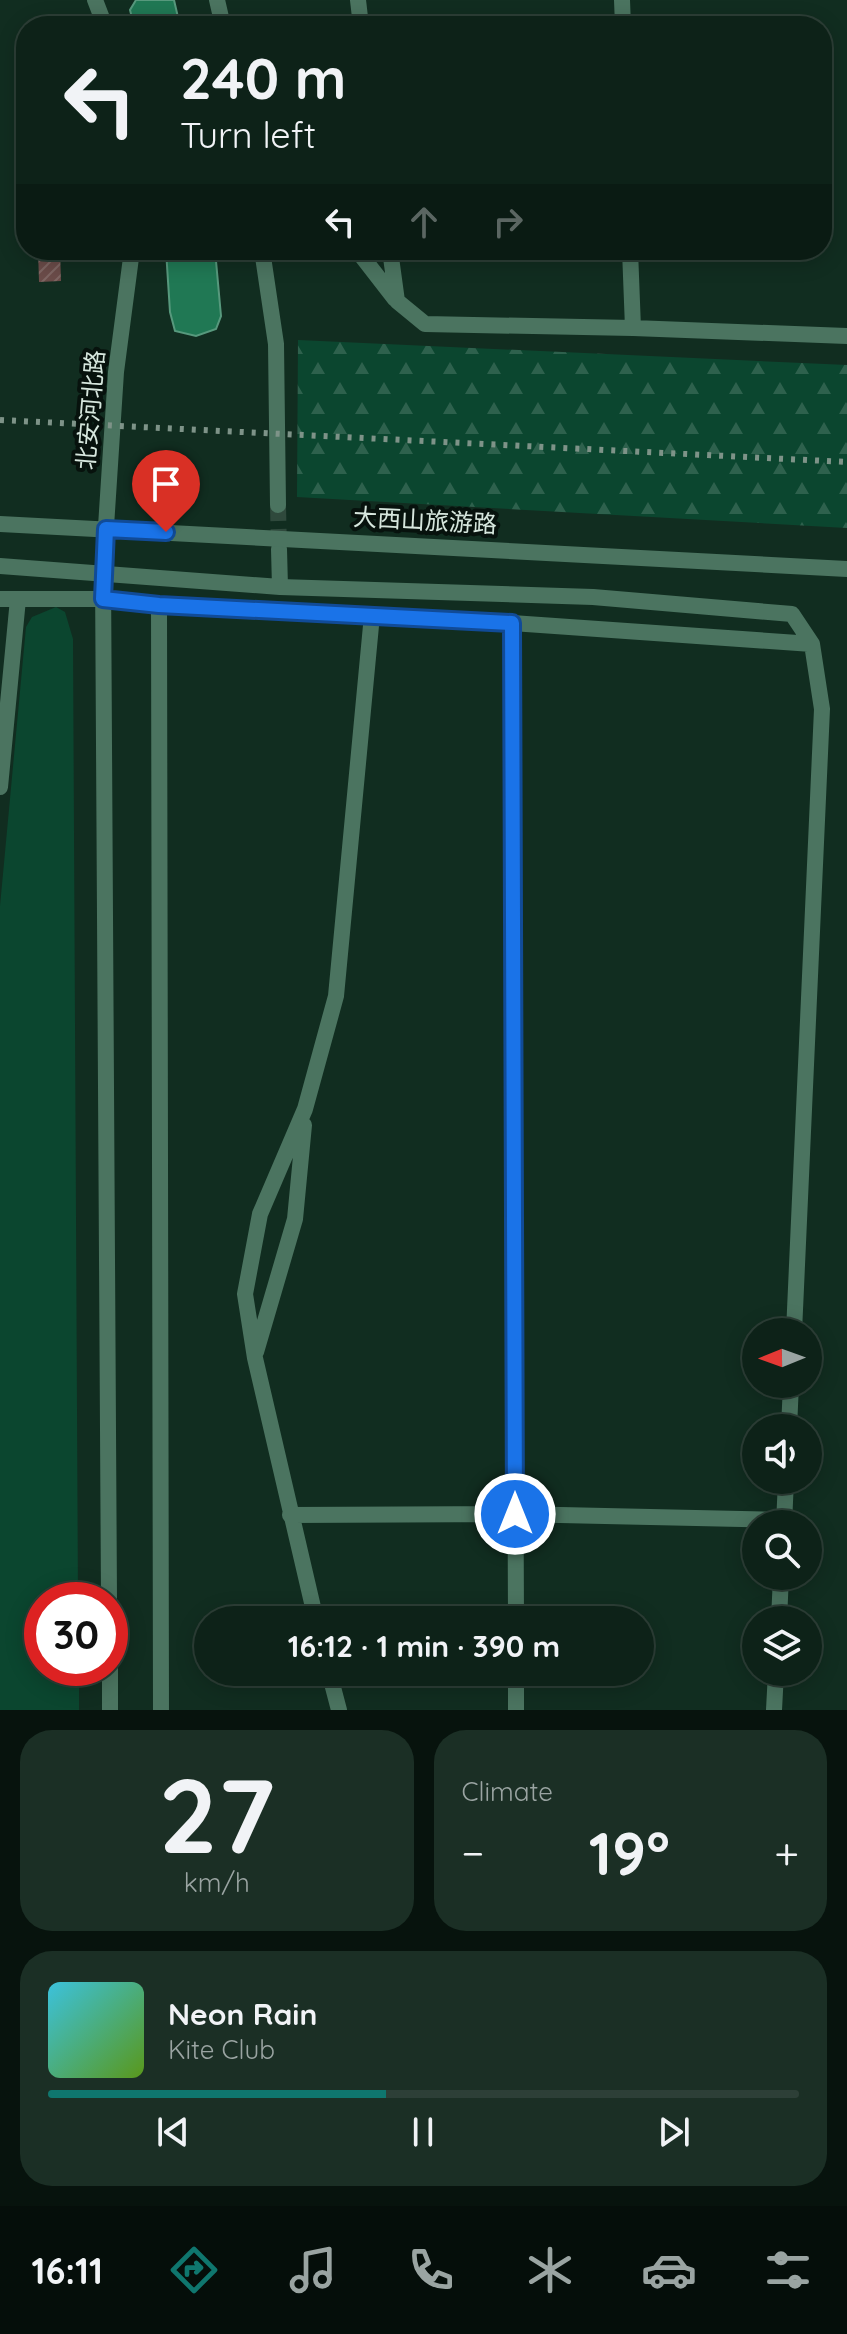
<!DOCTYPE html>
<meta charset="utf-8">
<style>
:root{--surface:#0d2218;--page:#1b2f25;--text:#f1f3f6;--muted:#9aa4a2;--line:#2d3f37;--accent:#0f766e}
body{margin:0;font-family:Quicksand,"Noto Sans SC",sans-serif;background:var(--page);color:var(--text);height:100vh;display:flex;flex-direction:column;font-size:30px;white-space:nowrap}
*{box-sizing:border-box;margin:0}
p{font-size:26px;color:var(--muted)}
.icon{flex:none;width:44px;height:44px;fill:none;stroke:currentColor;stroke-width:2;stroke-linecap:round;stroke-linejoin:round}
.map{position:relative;height:1710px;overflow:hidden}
.sheet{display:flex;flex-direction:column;gap:20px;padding:20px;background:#07130d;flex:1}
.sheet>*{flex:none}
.guide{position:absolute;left:16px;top:16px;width:816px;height:244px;border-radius:32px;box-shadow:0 4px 20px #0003,0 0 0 2px var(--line);background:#0d2218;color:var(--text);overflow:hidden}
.needle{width:52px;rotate:269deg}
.tools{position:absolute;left:742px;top:1318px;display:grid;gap:16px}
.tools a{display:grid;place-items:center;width:80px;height:80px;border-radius:50%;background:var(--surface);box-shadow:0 4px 20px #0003,0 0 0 2px var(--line);font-size:40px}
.speed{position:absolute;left:24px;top:1582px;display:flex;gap:16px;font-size:40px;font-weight:700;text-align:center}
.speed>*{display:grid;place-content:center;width:104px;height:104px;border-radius:50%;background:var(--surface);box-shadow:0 4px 20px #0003,0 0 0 2px var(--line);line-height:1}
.speed .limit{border:12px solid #d22;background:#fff;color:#111}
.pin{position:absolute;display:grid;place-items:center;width:68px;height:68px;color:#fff;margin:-82px -34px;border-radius:50% 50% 50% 0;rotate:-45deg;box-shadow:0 0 8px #0007}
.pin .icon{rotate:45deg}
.me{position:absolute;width:88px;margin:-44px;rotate:0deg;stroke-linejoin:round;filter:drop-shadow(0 0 6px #0008)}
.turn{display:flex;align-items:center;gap:28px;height:168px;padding:0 32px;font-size:36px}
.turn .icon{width:104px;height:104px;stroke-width:2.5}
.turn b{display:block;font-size:56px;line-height:68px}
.lanes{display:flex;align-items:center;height:76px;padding:0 32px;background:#0003;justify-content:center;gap:40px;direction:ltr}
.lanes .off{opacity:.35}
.big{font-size:60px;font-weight:700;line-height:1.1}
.sheet .card{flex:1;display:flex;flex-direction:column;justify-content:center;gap:12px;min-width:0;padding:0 28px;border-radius:32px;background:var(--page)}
.sheet .dial{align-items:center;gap:0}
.dial b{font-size:104px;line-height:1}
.song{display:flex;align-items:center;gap:24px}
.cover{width:96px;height:96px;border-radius:12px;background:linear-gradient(135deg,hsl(190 70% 55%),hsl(90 70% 35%))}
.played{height:8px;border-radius:4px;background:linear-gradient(90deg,var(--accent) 45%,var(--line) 45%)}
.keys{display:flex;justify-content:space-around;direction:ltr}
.heat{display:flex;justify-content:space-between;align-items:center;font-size:44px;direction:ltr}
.sheet .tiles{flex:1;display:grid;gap:20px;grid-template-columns:1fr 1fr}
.card:last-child{grid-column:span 2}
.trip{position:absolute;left:194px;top:1606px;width:460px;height:80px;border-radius:40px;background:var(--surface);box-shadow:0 4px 20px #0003,0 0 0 2px var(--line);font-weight:700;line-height:80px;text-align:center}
.dock{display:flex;height:128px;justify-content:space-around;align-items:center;background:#050e0a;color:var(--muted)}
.dock .icon{width:56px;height:56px}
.dock .active{color:var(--accent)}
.dock b{font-size:36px;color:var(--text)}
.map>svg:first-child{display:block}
.green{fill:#0b462f}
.forest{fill:url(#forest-firs)}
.water{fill:#207854;stroke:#57997d;stroke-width:2}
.building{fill:url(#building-hatch)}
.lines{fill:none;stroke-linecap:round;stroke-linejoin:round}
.minor-tunnel{stroke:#2f493c;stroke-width:16;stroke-dasharray:16 8;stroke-linecap:butt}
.minor{stroke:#4b7460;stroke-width:16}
.tertiary{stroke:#4b7460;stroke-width:16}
.rail{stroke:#7e9388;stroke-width:6;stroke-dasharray:4 8;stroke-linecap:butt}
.route-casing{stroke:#114b97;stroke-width:20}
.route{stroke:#1a73e8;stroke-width:14}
.labels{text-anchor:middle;stroke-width:8;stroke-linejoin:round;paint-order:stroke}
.street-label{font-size:24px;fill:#d6e6dd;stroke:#07120d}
</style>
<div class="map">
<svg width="847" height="1710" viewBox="0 0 847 1710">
<defs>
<pattern id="forest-firs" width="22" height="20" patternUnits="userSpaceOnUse" patternTransform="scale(2)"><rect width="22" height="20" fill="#0b462f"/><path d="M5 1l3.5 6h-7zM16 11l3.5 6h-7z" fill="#2e614d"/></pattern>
<pattern id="building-hatch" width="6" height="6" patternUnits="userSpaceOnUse" patternTransform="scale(2)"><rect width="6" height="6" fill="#6b4c49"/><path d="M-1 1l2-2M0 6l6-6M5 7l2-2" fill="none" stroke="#7f6663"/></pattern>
</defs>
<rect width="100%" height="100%" fill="#112d20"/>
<path class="green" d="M56,607l9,5 8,27 5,961h-36v68h37v42h-79v-804l26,-279 6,-10z"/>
<path class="forest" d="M298,340l549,25v163l-550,-31z"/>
<path class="water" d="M136,0h38l6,26h-46l-4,-16z
M166,250h49l6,66 -5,13 -20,7 -21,-5 -5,-19z"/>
<path class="building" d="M38,250h22l1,31 -22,1z"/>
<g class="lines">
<path class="minor-tunnel" d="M278,505l1,44"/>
<path class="minor" d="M217,0l6,26
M358,0l3,26
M622,0l1,26
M262,250l14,94 2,161
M357,250l38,49
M390,250l7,51 28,23 208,4 214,8
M630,250l3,78
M279,549l1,38
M0,566l280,21 313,10 199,17 20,30 10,65 -28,623
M0,599h103l56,6 353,18 300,21
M159,605l2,1105
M512,623l4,997
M0,787l18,-188
M256,1352l39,-133 9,-94
M789,1428l2,-44
M290,1515l225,-1 269,6
M784,1524l2,-44
M316,1620l-61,-262 -10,-64 15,-80 45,-105 31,-113 36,-381
M779,1620l2,-44
M329,1672l10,38
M516,1672v38
M774,1710l2,-38"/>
<path class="tertiary" d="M95,0l10,26
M0,524l847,45
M109,1600l-6,-1027 13,-201 16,-122
M110,1668v42"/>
<path class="rail" d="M0,420l847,42"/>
</g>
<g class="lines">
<g class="route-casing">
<path id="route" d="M166,532l-60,-3 -3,70 56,6 353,18 3,891"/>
</g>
<use href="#route" class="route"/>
</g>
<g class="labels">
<g class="street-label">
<text transform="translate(91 410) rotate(-85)" y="8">北安河北路</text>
<text transform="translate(425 521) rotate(3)" y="8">大西山旅游路</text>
</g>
</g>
</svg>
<div class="tools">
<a><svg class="needle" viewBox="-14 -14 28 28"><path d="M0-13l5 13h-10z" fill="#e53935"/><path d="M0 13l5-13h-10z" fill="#9aa4a2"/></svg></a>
<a><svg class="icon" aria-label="sound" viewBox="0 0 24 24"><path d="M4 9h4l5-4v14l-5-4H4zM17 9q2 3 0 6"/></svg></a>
<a><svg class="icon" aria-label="search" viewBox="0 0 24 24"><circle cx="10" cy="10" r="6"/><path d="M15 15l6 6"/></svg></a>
<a><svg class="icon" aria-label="layers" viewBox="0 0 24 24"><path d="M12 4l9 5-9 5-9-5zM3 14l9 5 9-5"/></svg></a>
</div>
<div class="speed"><div class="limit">30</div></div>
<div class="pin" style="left:166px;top:532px;background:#d93025"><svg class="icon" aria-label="arrive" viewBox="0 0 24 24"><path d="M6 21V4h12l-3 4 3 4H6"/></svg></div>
<svg class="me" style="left:515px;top:1514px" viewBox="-20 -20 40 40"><circle r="17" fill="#1a73e8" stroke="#fff" stroke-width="3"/><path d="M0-11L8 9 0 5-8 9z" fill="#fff"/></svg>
<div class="trip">16:12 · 1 min · 390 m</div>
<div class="guide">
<div class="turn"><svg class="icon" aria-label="left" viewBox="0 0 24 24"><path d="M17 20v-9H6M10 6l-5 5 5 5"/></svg><div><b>240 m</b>Turn left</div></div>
<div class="lanes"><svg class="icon" aria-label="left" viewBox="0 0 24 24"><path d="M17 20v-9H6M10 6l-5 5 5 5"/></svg><svg class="icon off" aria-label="ahead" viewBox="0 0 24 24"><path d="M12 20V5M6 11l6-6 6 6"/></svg><svg class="icon off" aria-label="right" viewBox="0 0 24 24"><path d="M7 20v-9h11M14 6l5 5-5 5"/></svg></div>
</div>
</div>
<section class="sheet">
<div class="tiles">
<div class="card dial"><b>27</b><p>km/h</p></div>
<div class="card"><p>Climate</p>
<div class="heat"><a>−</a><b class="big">19°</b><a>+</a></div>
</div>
<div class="card">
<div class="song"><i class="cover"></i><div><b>Neon Rain</b><p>Kite Club</p></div></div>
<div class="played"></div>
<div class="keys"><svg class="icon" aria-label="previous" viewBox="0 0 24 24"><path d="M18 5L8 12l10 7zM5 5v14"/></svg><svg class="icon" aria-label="pause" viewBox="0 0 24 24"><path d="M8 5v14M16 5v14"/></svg><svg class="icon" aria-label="next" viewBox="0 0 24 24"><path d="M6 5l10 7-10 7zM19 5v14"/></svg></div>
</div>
</div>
</section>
<nav class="dock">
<b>16:11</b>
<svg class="icon active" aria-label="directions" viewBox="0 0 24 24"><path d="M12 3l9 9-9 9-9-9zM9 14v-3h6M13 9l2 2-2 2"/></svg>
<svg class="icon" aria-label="music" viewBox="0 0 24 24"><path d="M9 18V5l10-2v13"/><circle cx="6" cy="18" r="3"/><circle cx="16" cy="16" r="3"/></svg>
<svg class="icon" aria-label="phone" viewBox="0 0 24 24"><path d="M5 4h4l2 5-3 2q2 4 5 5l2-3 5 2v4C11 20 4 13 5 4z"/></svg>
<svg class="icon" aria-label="climate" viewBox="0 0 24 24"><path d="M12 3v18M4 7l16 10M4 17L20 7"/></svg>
<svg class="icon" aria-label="car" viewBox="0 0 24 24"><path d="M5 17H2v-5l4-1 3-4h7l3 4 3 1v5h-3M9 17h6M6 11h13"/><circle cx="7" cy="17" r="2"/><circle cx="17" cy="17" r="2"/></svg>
<svg class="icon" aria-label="filters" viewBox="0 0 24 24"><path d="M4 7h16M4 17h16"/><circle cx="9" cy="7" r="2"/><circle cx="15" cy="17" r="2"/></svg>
</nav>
